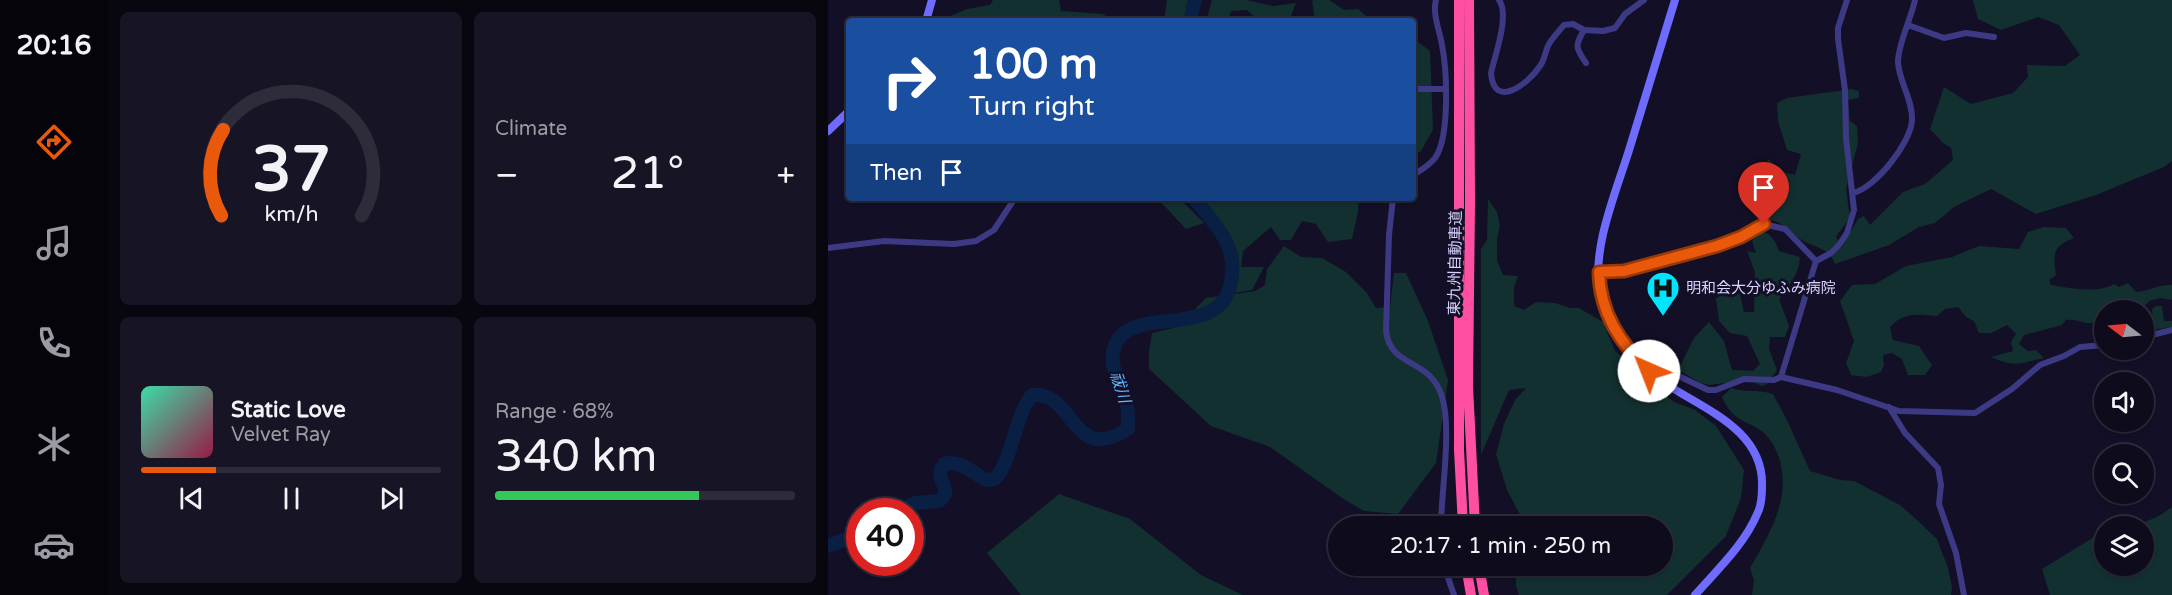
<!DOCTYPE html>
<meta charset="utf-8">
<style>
:root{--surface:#0e0b1c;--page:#171425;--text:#f1f3f6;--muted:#9b9ba3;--line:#2e2b3b;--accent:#ea580c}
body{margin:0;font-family:"Varela Round","Noto Sans JP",sans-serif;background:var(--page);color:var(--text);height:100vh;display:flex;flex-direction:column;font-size:22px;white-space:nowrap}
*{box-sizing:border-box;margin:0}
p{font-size:20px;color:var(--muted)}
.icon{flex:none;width:33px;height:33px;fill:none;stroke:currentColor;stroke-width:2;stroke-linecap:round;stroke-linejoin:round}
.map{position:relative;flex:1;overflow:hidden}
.sheet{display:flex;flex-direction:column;gap:12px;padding:12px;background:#08060f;width:720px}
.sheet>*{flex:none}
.guide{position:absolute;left:18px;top:18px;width:570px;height:183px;border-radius:6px;box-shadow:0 2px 4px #0004,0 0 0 2px var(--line);background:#1a4fa0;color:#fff;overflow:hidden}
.needle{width:39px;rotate:286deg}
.buttons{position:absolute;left:1266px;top:300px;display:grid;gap:12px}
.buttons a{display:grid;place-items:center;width:60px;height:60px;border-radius:50%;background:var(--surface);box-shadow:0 2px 4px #0004,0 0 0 2px var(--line);font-size:30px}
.speed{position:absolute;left:18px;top:498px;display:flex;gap:12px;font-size:30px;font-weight:700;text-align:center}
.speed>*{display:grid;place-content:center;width:78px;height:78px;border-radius:50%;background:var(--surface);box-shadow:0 2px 4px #0004,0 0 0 2px var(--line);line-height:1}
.speed .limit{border:9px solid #d22;background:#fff;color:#111}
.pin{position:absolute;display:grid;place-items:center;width:51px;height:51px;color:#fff;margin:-62px -26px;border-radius:50% 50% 50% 0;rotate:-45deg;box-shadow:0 0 6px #0007}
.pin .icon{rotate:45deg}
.me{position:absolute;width:66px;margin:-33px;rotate:316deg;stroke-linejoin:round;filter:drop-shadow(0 0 4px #0008)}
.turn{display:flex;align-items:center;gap:21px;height:126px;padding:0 24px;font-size:27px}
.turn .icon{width:78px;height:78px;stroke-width:2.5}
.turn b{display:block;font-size:42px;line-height:51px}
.then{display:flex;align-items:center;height:57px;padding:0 24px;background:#0003;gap:12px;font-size:22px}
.big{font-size:45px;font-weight:600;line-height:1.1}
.sheet .tile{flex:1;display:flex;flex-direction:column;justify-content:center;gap:9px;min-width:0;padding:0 21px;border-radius:9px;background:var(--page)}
.sheet .dial{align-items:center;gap:0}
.dial svg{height:156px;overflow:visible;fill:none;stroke:var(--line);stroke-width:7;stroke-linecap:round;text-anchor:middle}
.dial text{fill:var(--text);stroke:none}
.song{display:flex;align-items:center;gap:18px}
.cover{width:72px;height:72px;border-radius:9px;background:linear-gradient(135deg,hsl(160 70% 55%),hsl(340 70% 35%))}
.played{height:6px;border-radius:3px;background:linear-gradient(90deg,var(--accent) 25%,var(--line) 25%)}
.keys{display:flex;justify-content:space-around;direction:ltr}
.heat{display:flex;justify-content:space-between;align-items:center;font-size:33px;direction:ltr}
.charge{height:9px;border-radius:4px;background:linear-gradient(90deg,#34c759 68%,var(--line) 0)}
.sheet .tiles{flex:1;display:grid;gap:12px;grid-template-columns:repeat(2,1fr)}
.trip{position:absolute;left:500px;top:516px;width:345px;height:60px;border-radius:30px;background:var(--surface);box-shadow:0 2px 4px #0004,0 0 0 2px var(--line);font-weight:600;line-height:60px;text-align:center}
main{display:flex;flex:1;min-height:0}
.dock{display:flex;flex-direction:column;width:108px;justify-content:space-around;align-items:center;background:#06040b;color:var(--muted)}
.dock .icon{width:42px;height:42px}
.dock .selected{color:var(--accent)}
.dock b{font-size:27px;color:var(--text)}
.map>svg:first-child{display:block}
.green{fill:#12302f}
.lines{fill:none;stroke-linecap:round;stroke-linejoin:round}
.river{stroke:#0a1f44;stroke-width:14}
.street{stroke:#3d3a85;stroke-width:6}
.secondary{stroke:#6f6bff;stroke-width:8}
.highway{stroke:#ff4fa3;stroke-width:10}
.route-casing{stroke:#983908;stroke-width:15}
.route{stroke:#ea580c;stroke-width:10}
.labels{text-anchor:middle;stroke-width:6;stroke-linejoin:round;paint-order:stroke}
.street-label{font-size:15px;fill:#d9d4ff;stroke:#130f26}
.poi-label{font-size:15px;fill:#d9d4ff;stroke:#130f26;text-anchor:start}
.water-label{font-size:16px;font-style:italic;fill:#62b6ff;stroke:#130f26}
</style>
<main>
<nav class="dock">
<b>20:16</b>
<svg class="icon selected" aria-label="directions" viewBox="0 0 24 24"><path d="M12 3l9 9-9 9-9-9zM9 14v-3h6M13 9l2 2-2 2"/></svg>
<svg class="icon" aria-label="music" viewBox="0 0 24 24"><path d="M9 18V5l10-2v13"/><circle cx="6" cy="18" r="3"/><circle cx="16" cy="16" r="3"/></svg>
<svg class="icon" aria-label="phone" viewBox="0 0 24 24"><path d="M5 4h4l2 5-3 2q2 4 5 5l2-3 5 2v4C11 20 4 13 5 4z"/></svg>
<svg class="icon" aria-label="climate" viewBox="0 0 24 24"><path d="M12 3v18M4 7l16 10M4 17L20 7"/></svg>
<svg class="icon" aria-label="car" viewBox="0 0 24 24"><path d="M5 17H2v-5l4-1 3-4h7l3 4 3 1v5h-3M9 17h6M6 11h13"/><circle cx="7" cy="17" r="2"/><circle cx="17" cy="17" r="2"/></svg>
</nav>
<section class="sheet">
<div class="tiles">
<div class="tile dial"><svg viewBox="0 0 100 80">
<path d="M14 69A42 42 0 1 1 86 69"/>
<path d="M14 69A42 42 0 0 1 15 25" stroke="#ea580c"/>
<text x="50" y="56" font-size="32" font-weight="700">37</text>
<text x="50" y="72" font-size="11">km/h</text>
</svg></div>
<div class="tile"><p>Climate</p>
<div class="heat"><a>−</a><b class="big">21°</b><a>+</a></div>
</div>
<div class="tile">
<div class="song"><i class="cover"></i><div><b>Static Love</b><p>Velvet Ray</p></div></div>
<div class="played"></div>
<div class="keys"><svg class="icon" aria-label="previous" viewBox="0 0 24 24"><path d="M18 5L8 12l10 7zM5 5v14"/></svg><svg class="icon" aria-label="pause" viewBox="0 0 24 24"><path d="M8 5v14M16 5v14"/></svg><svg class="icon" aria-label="next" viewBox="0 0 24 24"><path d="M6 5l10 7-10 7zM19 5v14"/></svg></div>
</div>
<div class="tile"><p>Range · 68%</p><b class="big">340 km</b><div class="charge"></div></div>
</div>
</section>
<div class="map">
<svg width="1344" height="595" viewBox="0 0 1344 595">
<rect width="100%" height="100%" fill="#130f26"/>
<path class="green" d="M165,0h66l2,11 42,3 12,7h-176l28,-12 23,-4z
M339,0h22l-5,21h-20z
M384,0h34l27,6 23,-3 -7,18h-30l-12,-11 -16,1 -3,10h-22z
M486,0h15l15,10 14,-1 14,12h-57l-3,-20z
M1145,0h199v161l-8,6 -68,28 -60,19 -45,-25 -37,18 -19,16 -16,4 -30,18 -54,19c-6,-17 -21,-16 -35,-25 -11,-8 -18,-18 -33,-20l-12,-20 13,-40 15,13 12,3 6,-21 -14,-4 -9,-29 -1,-18 10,-5 65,-9 7,2v7l-11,2 2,21 7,5 1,17 -12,46 4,29 -14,18 5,13 17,-30 6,-3 6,9 33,-33 22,-8 28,-24 -2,-12 -8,-5 -13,-14 14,-42 27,17 42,-11 15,-16 -1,-12 38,1 15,-11 -21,-30 -21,-8 -37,13 -23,-11z
M585,38l17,13 3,79 -12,21 -8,5z
M329,198h22l25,25 -18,6z
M371,198h160l-1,14 -6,27 -24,3 -12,-18 -14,-3 -11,19h-11l-9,-13 -28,24 -2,16h23l-12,23 -31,5 15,-36 -19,-42z
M660,199l9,13 3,14 -3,13v21l6,15 15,1 -4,12v18l10,4 12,-8 19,1 15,5h9l24,14 12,29 59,51 21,8 21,16 28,44 -3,28 -15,38 -59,59h-148l-3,-9v-20h146v-40h-136l-19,-36 -11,-36 8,-30 11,-24 11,-12 -17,2 -28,65v-206l6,-9z
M1215,227l23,1 8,10c-22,9 -21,15 -18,37l-7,5 2,5c19,3 46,9 63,-1l5,3 9,-4 8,9c13,-1 23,-8 36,-7v15l-11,-2 -12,3 -7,9h-38v14l-3,-4c-17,8 -19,-2 -35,0l-4,5 -38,10 -5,9 9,7 8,-1 8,8c-25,5 -28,10 -53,-1l22,-6 -2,-9 5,-8 -9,-9 -16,8h-12l-5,-12 -8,-4 -8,-10 -13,2 -8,7c-19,-2 -34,-4 -47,11l3,13 26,6 13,19 -7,10h-17l-6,-16 -10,-6 -9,2 1,10 -3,7 -14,5 -16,-2 -5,-12 8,-22 -14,-40 12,-16 23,-1 31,-18 46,-9 27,-11 40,3 9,-17z
M933,231c11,3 14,10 18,20l21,6c-1,17 -11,29 -21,42l10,27 -4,11h-15l-1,12 8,21 -10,14 -5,2 -14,-6 -39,5 -8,-2 -23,-13 16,-32 15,-16 15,19 8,29 21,1 7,-7 -13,-28 -17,-3 -11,-12 -3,-22 15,-16 7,2 6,27h10l1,-40 -8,-21 9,2 -4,-12z
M456,246l17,11 21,1 24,14 21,21 9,15 14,-1 4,-34h12l22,48 20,59 -12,83 -38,51 -34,-3 -22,-13 -72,-51 -59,-21 -62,-57v-18l3,-18 25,-6 29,-29 49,-7 10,-6 2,-16z
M1328,306h6l2,15h8v6l-28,4v-6l9,-1 -1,-15z
M903,388c14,5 28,1 42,6l13,24 24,53 30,9 14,1 46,24 17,15 20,19 11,29 4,19 -1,8h-199l2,-15 -4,-12c20,-35 43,-72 28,-113 -3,-8 -8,-17 -15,-23 -19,-14 -29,-9 -41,-35z
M231,494l71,25 71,56 42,20h-222l-34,-42z
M1344,507v88h-122l-8,-26 62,-38v35h40v-40h-33l12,-7 17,5 19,-8z"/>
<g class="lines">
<path class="river" d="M362,21l5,-21
M70,512l17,-9 24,-2c14,-13 1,-14 1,-28 0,-3 3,-6 4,-9 15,-5 29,9 42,16l9,-1c17,-18 21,-67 37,-84 44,-4 39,71 96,34 0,-10 1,-19 -2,-28 -5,-19 -19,-35 -11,-56 17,-41 102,-5 115,-59 10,-39 -13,-59 -36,-88
M0,546l32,-12"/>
<path class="street" d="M671,0c11,15 -4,55 -8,73 3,38 38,10 49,-7 5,-6 5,-15 9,-22 4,-7 10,-13 15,-19l9,-1 11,6
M1080,25l36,13 22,-5 28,4
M758,63c-11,-16 -11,-17 -2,-33l19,1 12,-3 10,-14 19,-14
M585,89h32
M585,175c8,-5 16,-9 22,-17 15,-20 12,-88 7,-113 -2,-13 -10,-32 -6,-45
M1025,193c22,-5 58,-50 59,-73 1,-20 -13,-38 -14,-58 0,-18 13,-43 17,-62
M565,198l-4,37 -3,96c4,35 39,28 53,58 15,30 2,102 2,137
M0,248l56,-7 70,3 22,-3 18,-11 21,-32
M988,261l-35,116 56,13 62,21 76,2 37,-24 28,-24 24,-9 16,-9 24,-2
M771,271h25l93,-25 24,-9 23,-13 21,5 31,32 15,-8 8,-8 8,-12 7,-23 -8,-72 -1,-48 -7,-51v-11l9,-28
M1316,337l28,-7
M826,375l7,-4 5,-1 42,20h8l28,-11 30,1 7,-3
M1061,407l16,26 33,35 3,17 -2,19 17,49 8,42
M616,566l10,29"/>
<path class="secondary" d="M847,0c-15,49 -30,98 -45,147 -13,43 -39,101 -30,146 7,32 28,62 53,82 40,31 111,50 109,111 0,8 0,18 -4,26 -13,32 -40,57 -63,83
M98,21l6,-21
M0,131l21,-20"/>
<path class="highway" d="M631,0v450l4,76
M641,0l1,201 -2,185 7,140
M638,566l5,29
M651,566l5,29"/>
</g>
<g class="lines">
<g class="route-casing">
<path id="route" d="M821,371c-29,-28 -49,-58 -50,-99l25,-1 93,-25 24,-9 23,-13"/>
</g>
<use href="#route" class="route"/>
</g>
<defs>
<g id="hospital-pin" transform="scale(1.725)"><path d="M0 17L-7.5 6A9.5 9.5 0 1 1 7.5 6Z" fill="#00e5ff" stroke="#130f26"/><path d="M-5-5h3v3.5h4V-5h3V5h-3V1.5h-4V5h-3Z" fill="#111"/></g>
</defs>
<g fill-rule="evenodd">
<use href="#hospital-pin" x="835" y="288"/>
</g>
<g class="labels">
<g class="street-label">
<text transform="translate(627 263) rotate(-89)" y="5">東九州自動車道</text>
</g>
<g class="poi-label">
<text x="858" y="293">明和会大分ゆふみ病院</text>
</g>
<g class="water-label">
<text transform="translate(293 387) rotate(72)" y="6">祓川</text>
</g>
</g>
</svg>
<div class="buttons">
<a><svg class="needle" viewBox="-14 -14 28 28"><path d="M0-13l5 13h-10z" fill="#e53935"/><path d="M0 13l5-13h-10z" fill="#9b9ba3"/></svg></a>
<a><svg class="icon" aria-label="sound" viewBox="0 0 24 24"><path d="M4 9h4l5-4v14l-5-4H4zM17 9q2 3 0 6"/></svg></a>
<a><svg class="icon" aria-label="search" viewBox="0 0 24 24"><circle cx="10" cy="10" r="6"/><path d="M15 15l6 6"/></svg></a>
<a><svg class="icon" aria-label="layers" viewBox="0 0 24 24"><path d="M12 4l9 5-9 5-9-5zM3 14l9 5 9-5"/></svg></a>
</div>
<div class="speed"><div class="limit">40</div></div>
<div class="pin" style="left:936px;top:224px;background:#d93025"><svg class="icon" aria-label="arrive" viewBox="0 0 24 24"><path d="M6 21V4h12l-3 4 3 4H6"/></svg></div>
<svg class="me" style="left:821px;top:371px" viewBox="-20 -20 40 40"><circle r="19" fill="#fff"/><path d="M0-13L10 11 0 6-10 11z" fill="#ea580c"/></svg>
<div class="trip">20:17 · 1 min · 250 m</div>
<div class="guide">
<div class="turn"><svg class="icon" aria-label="right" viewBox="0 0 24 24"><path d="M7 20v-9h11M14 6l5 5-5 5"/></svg><div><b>100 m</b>Turn right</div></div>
<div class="then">Then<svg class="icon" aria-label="arrive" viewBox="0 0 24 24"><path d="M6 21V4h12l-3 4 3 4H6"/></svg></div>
</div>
</div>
</main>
